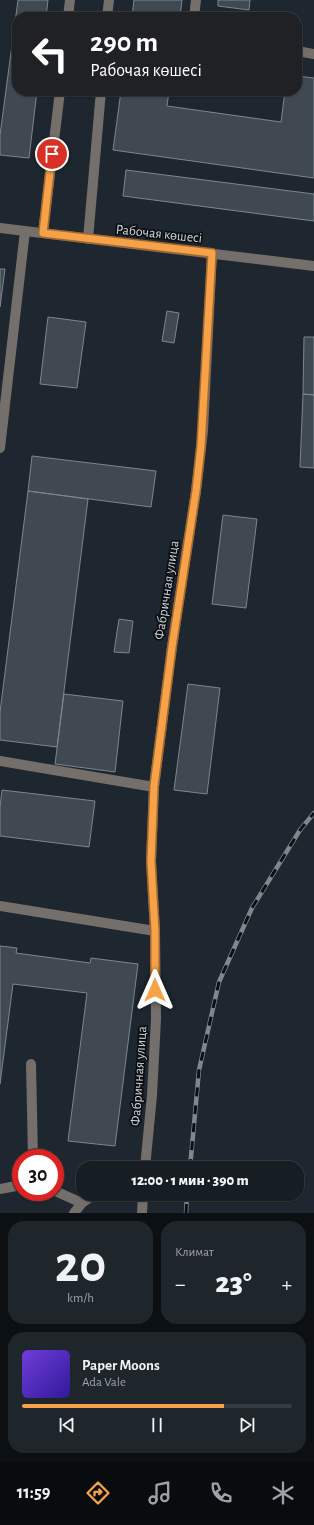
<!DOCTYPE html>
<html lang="ru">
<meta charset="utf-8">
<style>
:root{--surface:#161d23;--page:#1f262b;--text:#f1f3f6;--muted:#9ea2a6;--line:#353b41;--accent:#f7a149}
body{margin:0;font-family:"Alegreya Sans",sans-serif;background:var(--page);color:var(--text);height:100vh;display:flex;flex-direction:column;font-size:15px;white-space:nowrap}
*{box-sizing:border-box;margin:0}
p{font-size:13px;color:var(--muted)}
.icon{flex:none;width:22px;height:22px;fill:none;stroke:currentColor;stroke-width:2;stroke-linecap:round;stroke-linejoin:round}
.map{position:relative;height:1213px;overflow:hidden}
.sheet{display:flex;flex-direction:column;gap:8px;padding:8px;background:#0c1013;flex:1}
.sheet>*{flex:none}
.hud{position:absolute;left:12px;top:12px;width:290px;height:84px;border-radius:16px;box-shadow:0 1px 3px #0004,0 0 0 1px var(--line);background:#202124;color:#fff;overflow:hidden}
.speed{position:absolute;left:12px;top:1149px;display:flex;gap:8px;font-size:20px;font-weight:700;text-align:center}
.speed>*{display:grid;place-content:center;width:52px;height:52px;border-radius:50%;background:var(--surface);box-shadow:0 1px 3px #0004,0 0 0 1px var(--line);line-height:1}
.speed .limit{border:6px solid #d22;background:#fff;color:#111}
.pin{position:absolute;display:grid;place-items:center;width:34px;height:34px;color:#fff;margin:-17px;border:2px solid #fff;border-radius:50%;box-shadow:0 1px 4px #0007}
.me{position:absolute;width:44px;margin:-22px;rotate:0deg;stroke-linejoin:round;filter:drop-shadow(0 0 3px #0008)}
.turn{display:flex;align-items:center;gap:14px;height:84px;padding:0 12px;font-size:18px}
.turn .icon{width:52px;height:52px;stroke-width:2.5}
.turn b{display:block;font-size:28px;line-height:34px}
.big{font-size:30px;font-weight:800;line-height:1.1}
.sheet .widget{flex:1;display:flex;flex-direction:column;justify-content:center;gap:6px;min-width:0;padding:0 14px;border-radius:16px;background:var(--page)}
.sheet .dial{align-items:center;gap:0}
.dial b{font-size:52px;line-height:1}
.song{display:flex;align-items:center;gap:12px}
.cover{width:48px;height:48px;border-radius:6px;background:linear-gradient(135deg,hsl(260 70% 55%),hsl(250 70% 35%))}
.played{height:4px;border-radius:2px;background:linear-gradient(90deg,var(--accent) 75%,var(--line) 75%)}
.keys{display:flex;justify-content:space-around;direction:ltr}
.heat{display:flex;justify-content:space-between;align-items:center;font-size:22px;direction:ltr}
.sheet .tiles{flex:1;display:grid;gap:8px;grid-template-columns:1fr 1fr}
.widget:last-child{grid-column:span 2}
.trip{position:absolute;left:76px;top:1161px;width:228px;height:40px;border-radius:16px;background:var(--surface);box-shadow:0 1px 3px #0004,0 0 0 1px var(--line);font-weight:800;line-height:40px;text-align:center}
.tabs{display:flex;height:64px;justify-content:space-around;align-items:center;background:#090c0e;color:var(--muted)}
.tabs .icon{width:28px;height:28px}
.tabs .current{color:var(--accent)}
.tabs b{font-size:18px;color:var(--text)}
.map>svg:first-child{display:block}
.building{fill:#404952;stroke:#7b8690}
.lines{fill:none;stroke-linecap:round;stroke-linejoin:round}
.minor{stroke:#746f6b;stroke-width:10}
.rail-casing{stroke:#80888e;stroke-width:4.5}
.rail{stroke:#0b0f13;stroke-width:3;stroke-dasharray:9;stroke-linecap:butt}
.route-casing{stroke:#a1692f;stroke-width:10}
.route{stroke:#f7a149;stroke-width:7}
.labels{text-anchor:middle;stroke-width:3.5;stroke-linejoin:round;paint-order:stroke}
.street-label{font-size:14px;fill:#ced4d9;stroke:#0b0f13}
</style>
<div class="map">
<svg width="314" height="1213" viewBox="0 0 314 1213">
<rect width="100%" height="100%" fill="#1e272f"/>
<path class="building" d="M18,0h30l-2,17h-29v74h20l-8,67 -29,-3v-20z
M134,0h48l-2,17h-48z
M218,0h32l-1,10 -31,-4z
M297,76l17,2v100l-201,-28 8,-59h48l-2,15 114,16 4,-31h12z
M126,170l188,24v27l-191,-25z
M0,269h5l-5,38z
M167,311l12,2 -5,30 -12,-2z
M48,317l38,5 -9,66 -37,-4z
M304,337h10v58l-11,-1z
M303,394l11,1v73l-14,-1z
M32,456l124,15 -5,36 -123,-16z
M28,491l60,8 -31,248 -57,-7v-28z
M223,515l34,4 -11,89 -34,-4z
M119,619l14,2 -4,32 -15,-1z
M188,684l32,4 -13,106 -33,-4z
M64,694l59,7 -8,71 -60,-8z
M2,790l93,11 -6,46 -89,-11v-29z
M0,946l17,2 -1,5 74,10 1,-5 47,6 -23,182 -47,-5 19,-148 -74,-9 -13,100z"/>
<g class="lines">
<path class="minor" d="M68,17l2,-17
M107,17l2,-17
M194,17l2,-17
M297,51l17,3
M0,228l314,38
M43,233l17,-142
M88,239l13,-148
M0,448l25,-217
M0,761l154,26
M0,906l155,25 1,88 -4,76 -7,73
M155,931l-4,-70 3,-74 18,-140 24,-156 7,-60 9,-178
M31,1064l2,94
M0,1189l21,-4
M55,1191l27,12
M74,1213l8,-10 13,-9
M142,1213l1,-19"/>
<g class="rail-casing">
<path id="rail" d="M190,1168l9,-98 20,-88 33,-74 48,-78 14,-17
M186,1213l1,-19"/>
</g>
<use href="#rail" class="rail"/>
</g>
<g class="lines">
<g class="route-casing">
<path id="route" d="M52,154l-9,79 169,20 -11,193 -5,45 -24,156 -18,139 -3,75 4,70v59"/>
</g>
<use href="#route" class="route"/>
</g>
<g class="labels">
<g class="street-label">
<text transform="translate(159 233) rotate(6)" y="5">Рабочая көшесі</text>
<text transform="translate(166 590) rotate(-81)" y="5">Фабричная улица</text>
<text transform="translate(138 1076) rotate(-86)" y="5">Фабричная улица</text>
</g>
</g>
</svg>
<div class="speed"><div class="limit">30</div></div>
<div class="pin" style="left:52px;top:154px;background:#d93025"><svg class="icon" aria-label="arrive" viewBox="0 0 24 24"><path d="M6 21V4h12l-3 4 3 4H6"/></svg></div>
<svg class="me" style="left:155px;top:990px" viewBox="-20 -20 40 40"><path d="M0-17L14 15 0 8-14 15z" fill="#f7a149" stroke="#fff" stroke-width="4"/></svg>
<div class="trip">12:00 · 1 мин · 390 m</div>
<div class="hud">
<div class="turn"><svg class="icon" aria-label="left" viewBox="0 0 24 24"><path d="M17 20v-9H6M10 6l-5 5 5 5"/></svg><div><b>290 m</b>Рабочая көшесі</div></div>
</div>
</div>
<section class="sheet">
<div class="tiles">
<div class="widget dial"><b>20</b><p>km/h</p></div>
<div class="widget"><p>Климат</p>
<div class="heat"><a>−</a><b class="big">23°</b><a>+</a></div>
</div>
<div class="widget">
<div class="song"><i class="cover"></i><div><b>Paper Moons</b><p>Ada Vale</p></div></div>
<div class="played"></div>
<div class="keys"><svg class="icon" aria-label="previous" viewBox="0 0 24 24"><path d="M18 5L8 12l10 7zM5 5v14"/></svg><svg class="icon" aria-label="pause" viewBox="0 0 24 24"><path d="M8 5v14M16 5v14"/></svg><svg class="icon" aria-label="next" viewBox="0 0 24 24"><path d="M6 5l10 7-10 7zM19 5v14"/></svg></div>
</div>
</div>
</section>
<nav class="tabs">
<b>11:59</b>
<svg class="icon current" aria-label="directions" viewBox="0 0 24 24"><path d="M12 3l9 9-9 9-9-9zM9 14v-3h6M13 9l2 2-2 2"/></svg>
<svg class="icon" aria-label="music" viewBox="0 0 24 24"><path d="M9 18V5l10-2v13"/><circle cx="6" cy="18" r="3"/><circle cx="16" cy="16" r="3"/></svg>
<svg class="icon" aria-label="phone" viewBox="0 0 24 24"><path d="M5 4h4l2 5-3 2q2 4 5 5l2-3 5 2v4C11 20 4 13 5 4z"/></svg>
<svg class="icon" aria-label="climate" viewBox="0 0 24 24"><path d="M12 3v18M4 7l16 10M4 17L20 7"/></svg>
</nav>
